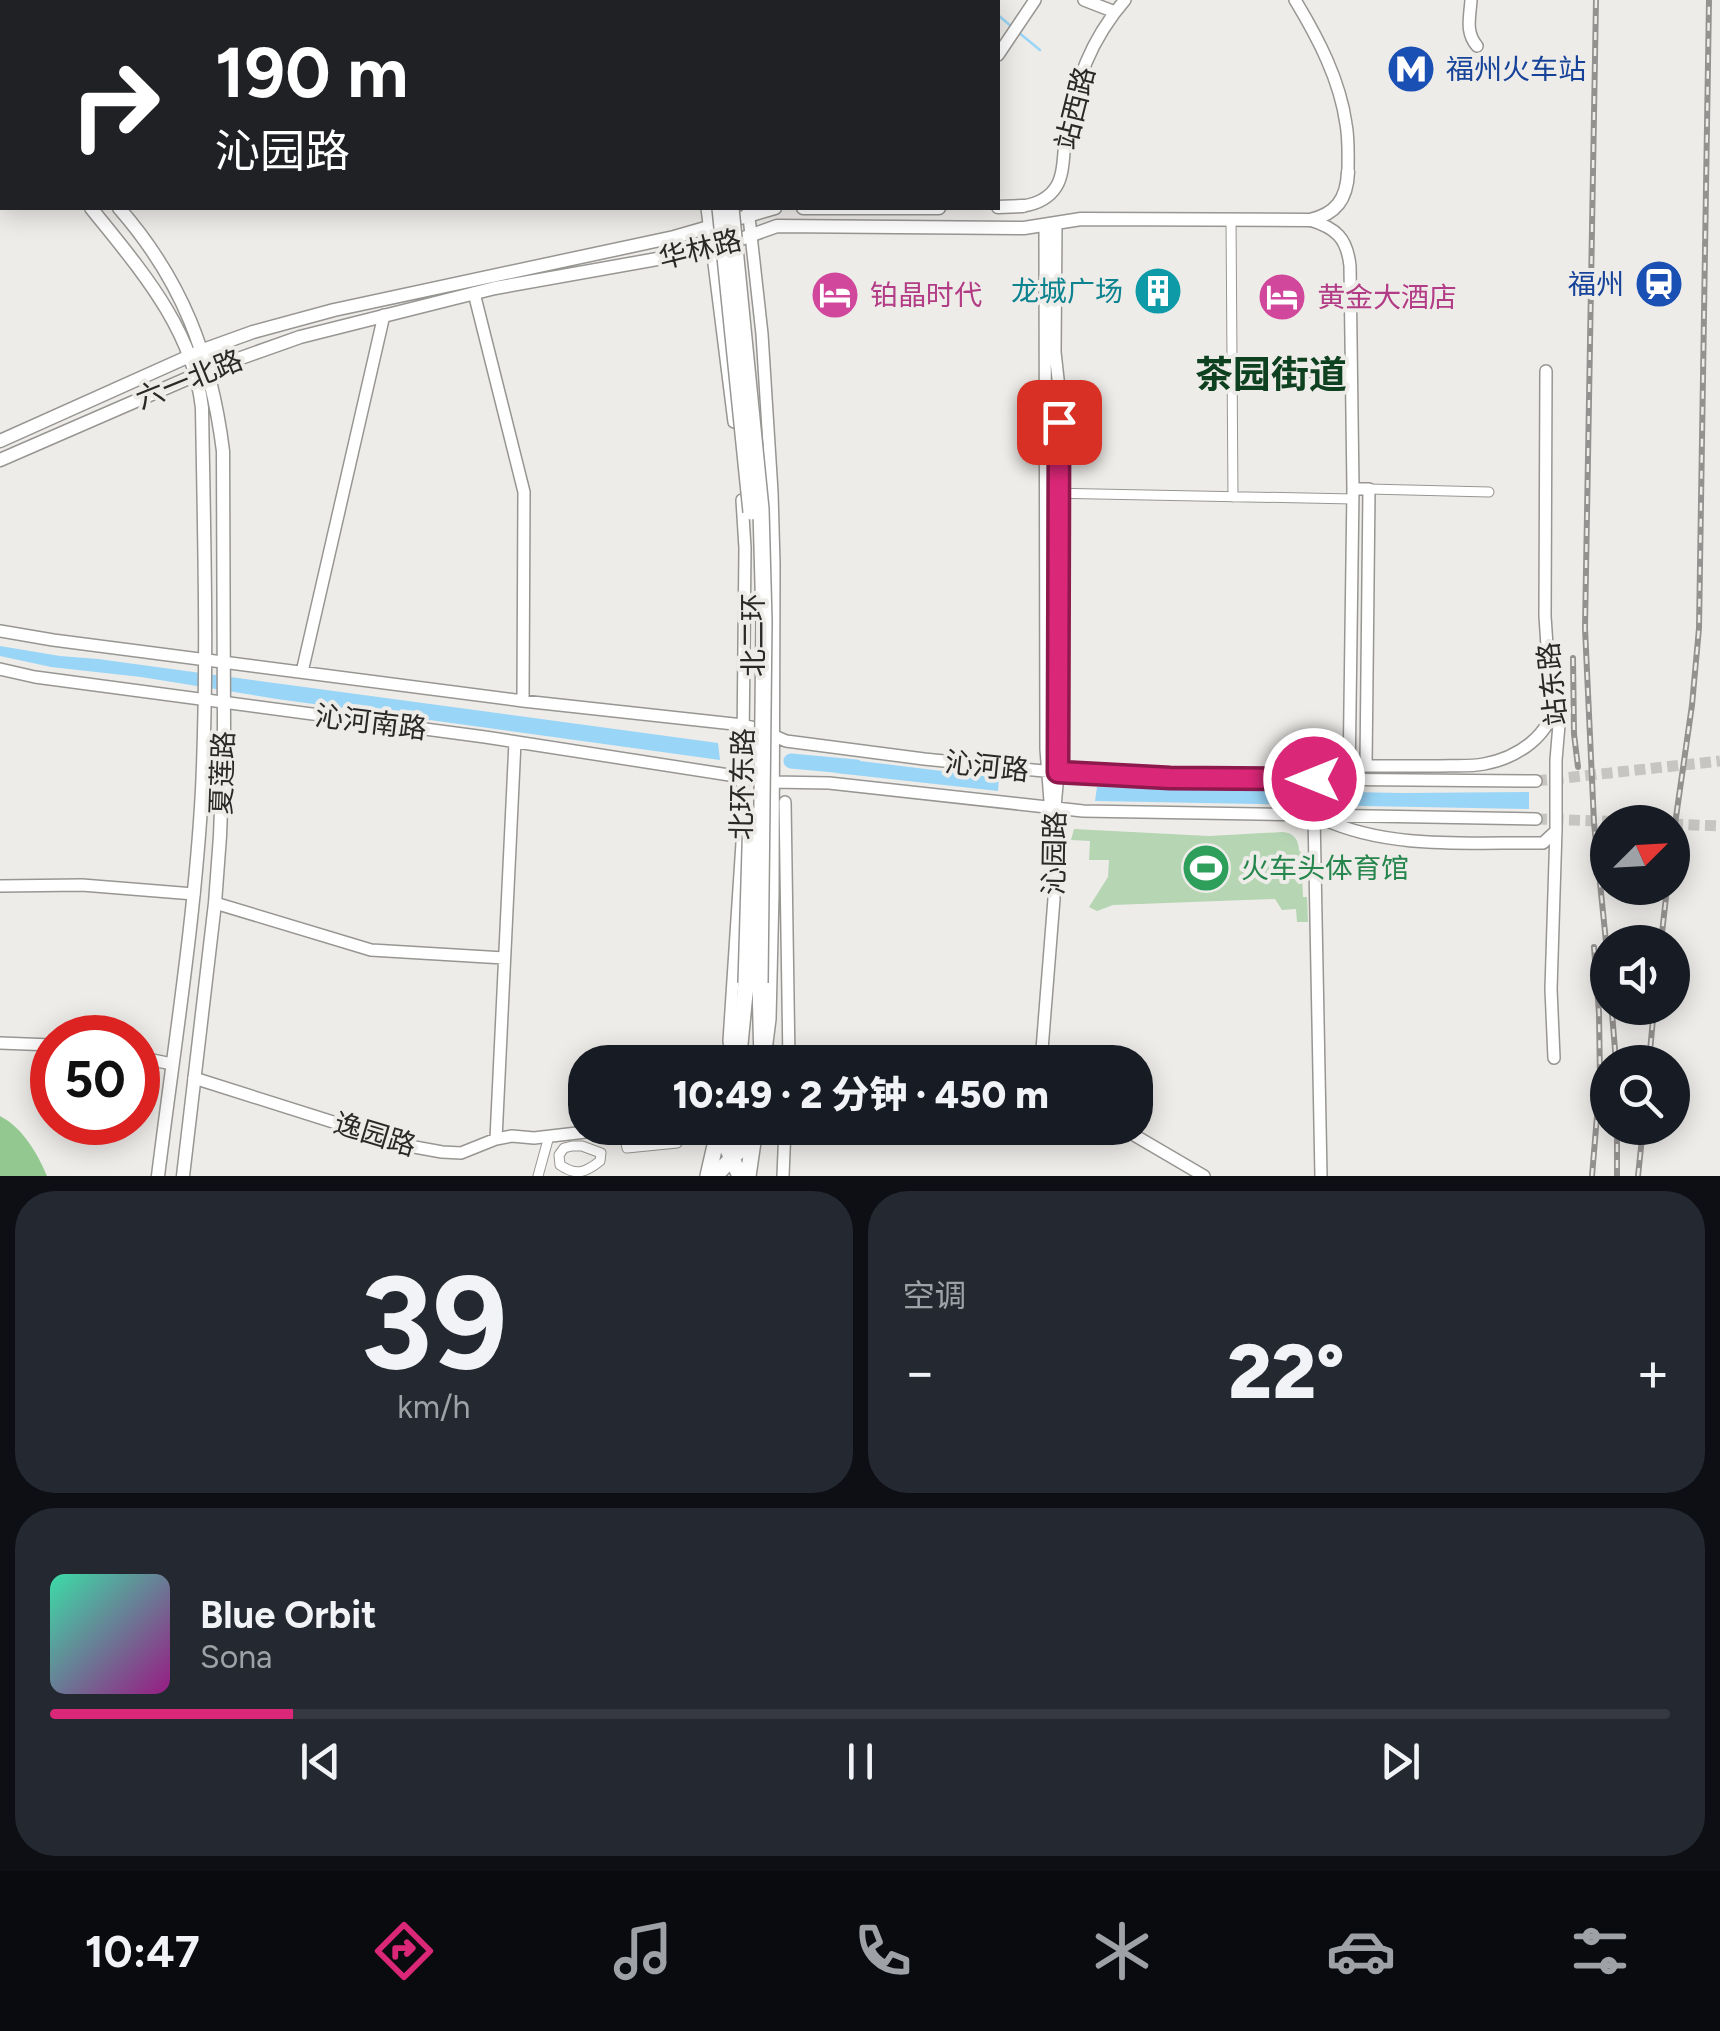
<!DOCTYPE html>
<html lang="zh">
<meta charset="utf-8">
<style>
:root{--surface:#171b24;--page:#242831;--text:#f1f3f6;--muted:#9ea1a6;--line:#363941;--accent:#db2777}
body{margin:0;font-family:Figtree,"Noto Sans SC",sans-serif;background:var(--page);color:var(--text);height:100vh;display:flex;flex-direction:column;font-size:38px;white-space:nowrap}
*{box-sizing:border-box;margin:0}
p{font-size:32px;color:var(--muted)}
.icon{flex:none;width:55px;height:55px;fill:none;stroke:currentColor;stroke-width:2;stroke-linecap:round;stroke-linejoin:round}
.map{position:relative;height:1176px;overflow:hidden}
.panel{display:flex;flex-direction:column;gap:15px;padding:15px;background:#0d0f14;flex:1}
.panel>*{flex:none}
.top-card{position:absolute;left:0px;top:0px;width:1000px;height:210px;box-shadow:0 5px 25px #0003;background:#202124;color:#fff;overflow:hidden}
.needle{width:65px;rotate:66deg}
.buttons{position:absolute;left:1590px;top:805px;display:grid;gap:20px}
.buttons a{display:grid;place-items:center;width:100px;height:100px;border-radius:50%;background:var(--surface);box-shadow:0 5px 25px #0003;font-size:50px}
.speed{position:absolute;left:30px;top:1015px;display:flex;gap:20px;font-size:50px;font-weight:700;text-align:center}
.speed>*{display:grid;place-content:center;width:130px;height:130px;border-radius:50%;background:var(--surface);box-shadow:0 5px 25px #0003;line-height:1}
.speed .limit{border:15px solid #d22;background:#fff;color:#111}
.pin{position:absolute;display:grid;place-items:center;width:85px;height:85px;color:#fff;margin:-42px;border-radius:20px;box-shadow:0 5px 15px #0006}
.me{position:absolute;width:110px;margin:-55px;rotate:270deg;stroke-linejoin:round;filter:drop-shadow(0 0 8px #0008)}
.turn{display:flex;align-items:center;gap:35px;height:210px;padding:0 50px;font-size:45px}
.turn .icon{width:130px;height:130px;stroke-width:2.5}
.turn b{display:block;font-size:70px;line-height:85px}
.big{font-size:75px;font-weight:800;line-height:1.1}
.panel .tile{flex:1;display:flex;flex-direction:column;justify-content:center;gap:15px;min-width:0;padding:0 35px;border-radius:40px;background:var(--page)}
.panel .dial{align-items:center;gap:0}
.dial b{font-size:130px;line-height:1}
.song{display:flex;align-items:center;gap:30px}
.cover{width:120px;height:120px;border-radius:15px;background:linear-gradient(135deg,hsl(160 70% 55%),hsl(310 70% 35%))}
.played{height:10px;border-radius:5px;background:linear-gradient(90deg,var(--accent) 15%,var(--line) 15%)}
.keys{display:flex;justify-content:space-around;direction:ltr}
.heat{display:flex;justify-content:space-between;align-items:center;font-size:55px;direction:ltr}
.panel .tiles{flex:1;display:grid;gap:15px;grid-template-columns:1fr 1fr}
.tile:last-child{grid-column:span 2}
.trip{position:absolute;left:568px;top:1045px;width:585px;height:100px;border-radius:40px;background:var(--surface);box-shadow:0 5px 25px #0003;font-weight:800;line-height:100px;text-align:center}
.dock{display:flex;height:160px;justify-content:space-around;align-items:center;background:#090b0e;color:var(--muted)}
.dock .icon{width:70px;height:70px}
.dock .current{color:var(--accent)}
.dock b{font-size:45px;color:var(--text)}
.map>svg:first-child{display:block}
.green{fill:#b5d5b3}
.forest{fill:#93c991}
.water{fill:#99d5f7}
.lines{fill:none;stroke-linecap:round;stroke-linejoin:round}
.stream{stroke:#99d5f7;stroke-width:2.5}
.river{stroke:#99d5f7;stroke-width:15}
.secondary-tunnel{stroke:#c7c5c2;stroke-width:11;stroke-dasharray:11 5.5;stroke-linecap:butt}
.street-casing{stroke:#989693;stroke-width:11}
.secondary-casing{stroke:#989693;stroke-width:14}
.primary-casing{stroke:#989693;stroke-width:15}
.highway-casing{stroke:#989693;stroke-width:18}
.street{stroke:#fff;stroke-width:9}
.secondary{stroke:#fff;stroke-width:11}
.primary{stroke:#fff;stroke-width:12}
.highway{stroke:#fff;stroke-width:15}
.rail-casing{stroke:#949290;stroke-width:6}
.rail{stroke:#eeece9;stroke-width:2.5;stroke-dasharray:8;stroke-linecap:butt}
.highway-bridge-casing{stroke:#989693;stroke-width:18;stroke-linecap:butt}
.highway-bridge{stroke:#fff;stroke-width:15}
.route-casing{stroke:#8e194d;stroke-width:25}
.route{stroke:#db2777;stroke-width:18}
.labels{text-anchor:middle;stroke-width:8;stroke-linejoin:round;paint-order:stroke}
.transit-label{font-size:28px;fill:#164399;stroke:#eeece9;text-anchor:start}
.street-label{font-size:28px;fill:#2a2928;stroke:#eeece9}
.culture-label{font-size:28px;fill:#0d838f;stroke:#eeece9;text-anchor:end}
.hotel-label{font-size:28px;fill:#b23c85;stroke:#eeece9;text-anchor:start}
.leisure-label{font-size:28px;fill:#27864d;stroke:#eeece9;text-anchor:start}
.district-label{font-size:38px;font-weight:bold;fill:#0e411f;stroke:#eeece9}
</style>
<div class="map">
<svg width="1720" height="1176" viewBox="0 0 1720 1176">
<rect width="100%" height="100%" fill="#eeece9"/>
<path class="green" d="M1074,829l135,7 73,-4c12,0 17,9 17,19l2,1 2,45h4l1,25h-11l-1,-13 -14,1 -7,-11 -162,6 -16,6 -8,-4 19,-30 1,-17h-20l1,-19 -19,-1z"/>
<path class="forest" d="M0,1116c23,12 37,37 47,60h-47z"/>
<path class="water" d="M0,646l60,10 38,3 620,84 2,17 -443,-61 -136,-22 -90,-10 -51,-11z
M836,758l163,20 -1,13 -162,-18z
M1097,787l306,6 126,-1v17l-434,-8z"/>
<g class="lines">
<path class="stream" d="M980,0l3,2
M998,15l14,12
M1018,32l22,18"/>
<path class="river" d="M791,761l65,6"/>
<path class="secondary-tunnel" d="M1536,781l184,-20
M1536,819l96,3
M1672,824l48,2"/>
<g class="street-casing">
<path id="street" d="M410,2l6,-2
M1231,219l2,278
M1232,372l119,1
M1369,489l120,3
M1047,493l306,6
M623,1128l4,20 50,-5 6,-15
M572,1146h10l19,7 -1,8c-15,12 -24,15 -40,4l-1,-10 5,-7z
M538,1176l11,-40"/>
</g>
<g class="secondary-casing">
<path id="secondary" d="M687,0v2
M722,0v2
M1084,0l31,12
M1295,0c23,38 45,80 51,124 3,16 2,32 2,48
M1471,0c-1,17 -6,32 6,46
M64,2l3,-2
M0,50l2,-2
M998,55l37,-55
M1023,206c13,-2 26,-8 33,-19 9,-14 7,-37 10,-54 9,-50 25,-94 59,-133
M707,208l27,214
M748,208l14,126 10,158 2,72 -1,329 -3,126 -3,24
M1310,220c26,8 37,18 40,46l3,223 -4,290
M1045,225l1,524 4,52
M474,293l50,199 -1,209
M1546,371l-1,245 2,30 13,67 -4,47v69l-5,160 3,69
M1353,489h16l-3,277
M0,631l53,9 470,61 220,24 13,3 30,13 138,18 159,16 87,3 366,3
M0,669l35,8 450,60 289,45 55,1 254,28 453,8
M302,672l82,-357
M1349,766c29,0 59,0 88,0 15,-1 32,1 47,-2 33,-6 69,-29 70,-65
M785,802l4,260
M1314,815l7,361
M1323,819c67,31 148,23 220,24l13,-12
M0,886l82,-1 112,9
M215,903l156,47 133,8
M0,1043l52,2
M767,1046l8,16
M138,1057l34,7
M732,1060l-3,-19 13,-198 3,-295 -3,-48
M1041,1062l13,-163v-80l4,-46 1,-385 -4,-36 1,-129
M194,1078l215,68 33,6 19,1 35,-14 16,-3 22,2 86,-10
M1122,1128l82,48
M496,1139l19,-397
M783,1176l2,-48"/>
</g>
<g class="primary-casing">
<path id="primary" d="M0,62l2,3
M0,93l2,3
M998,207l25,-1
M91,208c48,60 102,120 111,200 2,127 6,255 0,382 -7,129 -28,257 -44,386
M119,208c63,72 92,148 104,243l1,276 -4,109 -5,67 -32,273
M803,208h136
M0,441l203,-91 50,-18 81,-22 340,-73 101,-29
M0,460l207,-90 93,-33 195,-49 218,-39 64,-23 247,2 57,-9 229,1c26,-6 37,-21 38,-48"/>
</g>
<g class="highway-casing">
<path id="highway" d="M709,0v2
M760,983l2,79
M733,1062l7,-18 6,-61
M718,1128l22,48
M708,1176l11,-48
M715,1176l39,-41
M748,1176l6,-41"/>
</g>
<use href="#street" class="street"/>
<use href="#secondary" class="secondary"/>
<use href="#primary" class="primary"/>
<use href="#highway" class="highway"/>
<g class="rail-casing">
<path id="rail" d="M1596,0l-11,628 9,195 14,139
M1573,658l1,76 4,33
M1672,845l20,-140 7,-77 10,-628
M1661,942l6,-54
M1612,1013l4,49
M1649,1062l5,-54
M1617,1128v48
M1592,1176l8,-96 -1,-67 -5,-66
M1638,1176l5,-48"/>
</g>
<use href="#rail" class="rail"/>
<g class="highway-bridge-casing">
<path id="highway-bridge" d="M720,208l31,304
M731,208l30,301 3,112 -4,362
M746,983l5,-168"/>
</g>
<use href="#highway-bridge" class="highway-bridge"/>
</g>
<g class="lines">
<g class="route-casing">
<path id="route" d="M1059,422l-1,350 112,6 144,1"/>
</g>
<use href="#route" class="route"/>
</g>
<defs>
<g id="metro-disc" transform="scale(2.5)"><circle r="9.5" fill="#1a4fb4" stroke="#eeece9"/><path d="M-5.5 5V-5H-3L0 0L3-5H5.5V5H3V-.5L0 4L-3-.5V5Z" fill="#fff"/></g>
<g id="station-disc" transform="scale(2.5)"><circle r="9.5" fill="#1a4fb4" stroke="#eeece9"/><path d="M-3-6H3Q5-6 5-4V2Q5 4 3 4L4.5 6H3L1.5 4h-3L-3 6H-4.5L-3 4Q-5 4-5 2V-4Q-5-6-3-6ZM-3.5-4v3h7v-3ZM-3.5 1v1.5H-2V1ZM2 1v1.5H3.5V1Z" fill="#fff"/></g>
<g id="building-disc" transform="scale(2.5)"><circle r="9.5" fill="#0f9aa8" stroke="#eeece9"/><path d="M-4-6H4V6H1V3H-1V6H-4ZM-2.5-4.3h1.7v1.8h-1.7ZM.8-4.3h1.7v1.8H.8ZM-2.5-1h1.7V.8h-1.7ZM.8-1h1.7V.8H.8Z" fill="#fff"/></g>
<g id="hotel-disc" transform="scale(2.5)"><circle r="9.5" fill="#d1479c" stroke="#eeece9"/><path d="M-6-4.5h1.5V1H6V5H4.5V3h-9V5H-6ZM-4 0a1.8 1.8 0 1 1 3.6 0ZM.5 0V-2.5h3Q6-2.5 6 0Z" fill="#fff"/></g>
<g id="stadium-disc" transform="scale(2.5)"><circle r="9.5" fill="#2e9e5b" stroke="#eeece9"/><path d="M0-5a6.5 5 0 1 0 0 10a6.5 5 0 1 0 0-10ZM-3.5-1.8h7v3.6h-7Z" fill="#fff"/></g>
</defs>
<g fill-rule="evenodd">
<use href="#metro-disc" x="1411" y="69"/>
<use href="#station-disc" x="1659" y="284"/>
<use href="#building-disc" x="1158" y="291"/>
<use href="#hotel-disc" x="835" y="295"/>
<use href="#hotel-disc" x="1282" y="297"/>
<use href="#stadium-disc" x="1206" y="868"/>
</g>
<g class="labels">
<g class="transit-label">
<text x="1446" y="79">福州火车站</text>
<text x="1624" y="294" text-anchor="end">福州</text>
</g>
<g class="street-label">
<text transform="translate(1075 108) rotate(-76)" y="10">站西路</text>
<text transform="translate(700 249) rotate(-14)" y="10">华林路</text>
<text transform="translate(189 379) rotate(-22)" y="10">六一北路</text>
<text transform="translate(753 635) rotate(-90)" y="10">北二环</text>
<text transform="translate(1552 684) rotate(-96)" y="10">站东路</text>
<text transform="translate(371 722) rotate(7)" y="10">沁河南路</text>
<text transform="translate(987 766) rotate(6)" y="10">沁河路</text>
<text transform="translate(222 773) rotate(-88)" y="10">夏莲路</text>
<text transform="translate(742 784) rotate(-89)" y="10">北环东路</text>
<text transform="translate(1054 853) rotate(-89)" y="10">沁园路</text>
<text transform="translate(375 1134) rotate(17)" y="10">逸园路</text>
</g>
<g class="culture-label">
<text x="1123" y="301">龙城广场</text>
</g>
<g class="hotel-label">
<text x="870" y="305">铂晶时代</text>
<text x="1317" y="307">黄金大酒店</text>
</g>
<g class="leisure-label">
<text x="1241" y="878">火车头体育馆</text>
</g>
<g class="district-label">
<text x="1271" y="388">茶园街道</text>
</g>
</g>
</svg>
<div class="buttons">
<a><svg class="needle" viewBox="-14 -14 28 28"><path d="M0-13l5 13h-10z" fill="#e53935"/><path d="M0 13l5-13h-10z" fill="#9ea1a6"/></svg></a>
<a><svg class="icon" aria-label="sound" viewBox="0 0 24 24"><path d="M4 9h4l5-4v14l-5-4H4zM17 9q2 3 0 6"/></svg></a>
<a><svg class="icon" aria-label="search" viewBox="0 0 24 24"><circle cx="10" cy="10" r="6"/><path d="M15 15l6 6"/></svg></a>
</div>
<div class="speed"><div class="limit">50</div></div>
<div class="pin" style="left:1059px;top:422px;background:#d93025"><svg class="icon" aria-label="arrive" viewBox="0 0 24 24"><path d="M6 21V4h12l-3 4 3 4H6"/></svg></div>
<svg class="me" style="left:1314px;top:779px" viewBox="-20 -20 40 40"><circle r="17" fill="#db2777" stroke="#fff" stroke-width="3"/><path d="M0-11L8 9 0 5-8 9z" fill="#fff"/></svg>
<div class="trip">10:49 · 2 分钟 · 450 m</div>
<div class="top-card">
<div class="turn"><svg class="icon" aria-label="right" viewBox="0 0 24 24"><path d="M7 20v-9h11M14 6l5 5-5 5"/></svg><div><b>190 m</b>沁园路</div></div>
</div>
</div>
<section class="panel">
<div class="tiles">
<div class="tile dial"><b>39</b><p>km/h</p></div>
<div class="tile"><p>空调</p>
<div class="heat"><a>−</a><b class="big">22°</b><a>+</a></div>
</div>
<div class="tile">
<div class="song"><i class="cover"></i><div><b>Blue Orbit</b><p>Sona</p></div></div>
<div class="played"></div>
<div class="keys"><svg class="icon" aria-label="previous" viewBox="0 0 24 24"><path d="M18 5L8 12l10 7zM5 5v14"/></svg><svg class="icon" aria-label="pause" viewBox="0 0 24 24"><path d="M8 5v14M16 5v14"/></svg><svg class="icon" aria-label="next" viewBox="0 0 24 24"><path d="M6 5l10 7-10 7zM19 5v14"/></svg></div>
</div>
</div>
</section>
<nav class="dock">
<b>10:47</b>
<svg class="icon current" aria-label="directions" viewBox="0 0 24 24"><path d="M12 3l9 9-9 9-9-9zM9 14v-3h6M13 9l2 2-2 2"/></svg>
<svg class="icon" aria-label="music" viewBox="0 0 24 24"><path d="M9 18V5l10-2v13"/><circle cx="6" cy="18" r="3"/><circle cx="16" cy="16" r="3"/></svg>
<svg class="icon" aria-label="phone" viewBox="0 0 24 24"><path d="M5 4h4l2 5-3 2q2 4 5 5l2-3 5 2v4C11 20 4 13 5 4z"/></svg>
<svg class="icon" aria-label="climate" viewBox="0 0 24 24"><path d="M12 3v18M4 7l16 10M4 17L20 7"/></svg>
<svg class="icon" aria-label="car" viewBox="0 0 24 24"><path d="M5 17H2v-5l4-1 3-4h7l3 4 3 1v5h-3M9 17h6M6 11h13"/><circle cx="7" cy="17" r="2"/><circle cx="17" cy="17" r="2"/></svg>
<svg class="icon" aria-label="filters" viewBox="0 0 24 24"><path d="M4 7h16M4 17h16"/><circle cx="9" cy="7" r="2"/><circle cx="15" cy="17" r="2"/></svg>
</nav>
